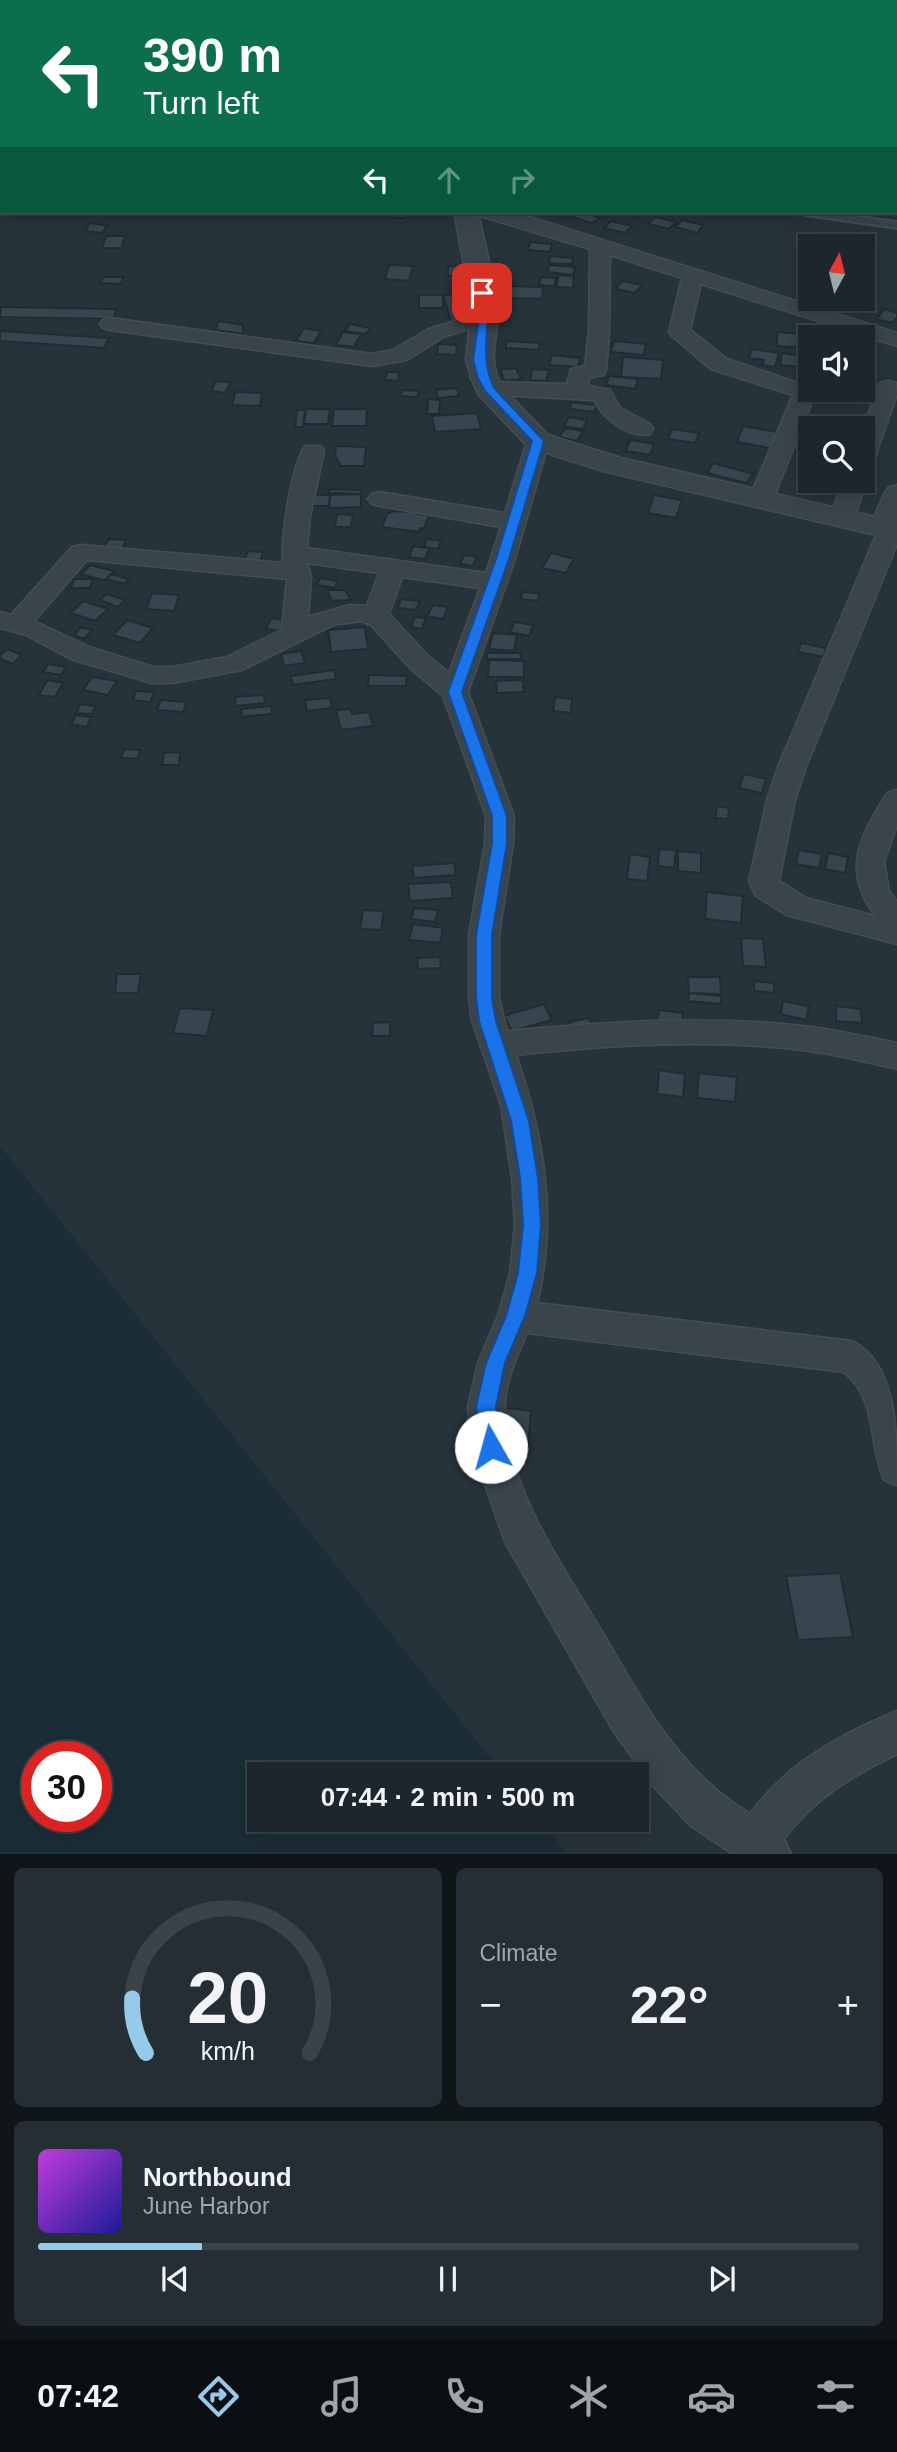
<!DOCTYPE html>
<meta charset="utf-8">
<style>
:root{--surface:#1d262c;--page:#252e34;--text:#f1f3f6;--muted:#a0a5a9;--line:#3b4348;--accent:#96caeb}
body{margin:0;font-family:Arial,sans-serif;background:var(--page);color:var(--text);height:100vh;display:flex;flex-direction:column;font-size:26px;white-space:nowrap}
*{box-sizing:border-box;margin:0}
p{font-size:23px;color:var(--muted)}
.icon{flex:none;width:38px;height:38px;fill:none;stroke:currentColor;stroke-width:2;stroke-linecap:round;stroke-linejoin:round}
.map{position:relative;height:1854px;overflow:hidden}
.sheet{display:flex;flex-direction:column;gap:14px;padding:14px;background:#101518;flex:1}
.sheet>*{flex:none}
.guide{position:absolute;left:0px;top:0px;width:898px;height:214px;box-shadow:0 4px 18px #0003,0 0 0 2px var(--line);background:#0b6e4f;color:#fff;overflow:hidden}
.needle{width:46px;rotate:7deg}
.controls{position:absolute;left:798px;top:234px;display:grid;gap:14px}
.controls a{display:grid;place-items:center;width:77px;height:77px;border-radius:0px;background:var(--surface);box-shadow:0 4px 18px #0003,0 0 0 2px var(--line);font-size:35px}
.speed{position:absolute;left:21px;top:1741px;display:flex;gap:14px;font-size:35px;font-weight:700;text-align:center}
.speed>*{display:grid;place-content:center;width:91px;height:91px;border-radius:50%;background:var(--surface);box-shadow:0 4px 18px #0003,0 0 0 2px var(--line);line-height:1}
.speed .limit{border:10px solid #d22;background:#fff;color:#111}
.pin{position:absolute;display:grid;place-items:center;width:60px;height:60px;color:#fff;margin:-30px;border-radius:14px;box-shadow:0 4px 10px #0006}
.me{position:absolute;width:77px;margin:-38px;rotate:353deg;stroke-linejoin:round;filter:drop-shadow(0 0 5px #0008)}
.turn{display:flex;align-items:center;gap:24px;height:147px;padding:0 28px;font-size:32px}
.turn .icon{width:91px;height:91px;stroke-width:2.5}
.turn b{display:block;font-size:49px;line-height:60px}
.lanes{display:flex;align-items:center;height:66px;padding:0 28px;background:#0003;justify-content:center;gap:35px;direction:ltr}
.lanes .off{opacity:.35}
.big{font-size:52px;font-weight:800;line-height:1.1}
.sheet .widget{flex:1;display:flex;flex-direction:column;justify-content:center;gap:10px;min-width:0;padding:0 24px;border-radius:10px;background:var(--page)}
.sheet .dial{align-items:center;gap:0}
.dial svg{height:182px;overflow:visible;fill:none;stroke:var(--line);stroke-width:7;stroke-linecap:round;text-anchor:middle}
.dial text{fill:var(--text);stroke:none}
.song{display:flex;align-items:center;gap:21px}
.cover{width:84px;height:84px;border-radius:10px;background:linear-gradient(135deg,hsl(290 70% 55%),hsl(240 70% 35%))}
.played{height:7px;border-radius:4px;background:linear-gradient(90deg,var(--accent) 20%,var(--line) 20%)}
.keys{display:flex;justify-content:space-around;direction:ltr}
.heat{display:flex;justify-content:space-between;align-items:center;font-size:38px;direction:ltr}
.sheet .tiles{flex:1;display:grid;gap:14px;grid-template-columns:1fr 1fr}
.widget:last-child{grid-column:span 2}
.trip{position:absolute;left:247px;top:1762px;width:402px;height:70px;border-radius:0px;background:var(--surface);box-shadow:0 4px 18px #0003,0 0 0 2px var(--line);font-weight:800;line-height:70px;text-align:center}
.menu{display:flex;height:112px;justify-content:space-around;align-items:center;background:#0c0f12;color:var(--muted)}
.menu .icon{width:49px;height:49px}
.menu .selected{color:var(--accent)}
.menu b{font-size:32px;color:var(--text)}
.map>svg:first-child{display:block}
.water{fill:#1b2d37;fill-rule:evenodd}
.building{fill:#36454e;stroke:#212c32;stroke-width:2}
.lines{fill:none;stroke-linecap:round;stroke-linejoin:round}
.service-casing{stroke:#434e54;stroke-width:4}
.minor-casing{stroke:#434e54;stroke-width:3}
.tertiary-casing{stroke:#434e54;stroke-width:3}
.service{fill:#3a454b;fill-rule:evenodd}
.minor{fill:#3a454b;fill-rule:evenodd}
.tertiary{fill:#3a454b;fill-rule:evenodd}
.route{fill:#1a73e8;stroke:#114b97;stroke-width:2}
</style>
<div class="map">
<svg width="897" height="1854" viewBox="0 0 897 1854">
<rect width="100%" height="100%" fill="#27333a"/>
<path class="water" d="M0,1146l503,628h-244v46h280l27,33h-566zM37,1757h59v59h-59z"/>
<path class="building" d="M384,212h21l-1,6 -21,-1z
M582,212l18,6 -8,5 -20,-6z
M655,217l21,5 -7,7 -21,-5z
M682,220l21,5 -6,8 -22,-6z
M611,221l21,5 -7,7 -21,-5z
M90,223l18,3 -6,7 -17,-2z
M106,236h19l-3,12h-20z
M530,242l22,2 -2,8 -22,-2z
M550,256l23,2 -1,6 -23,-1z
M389,265l24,1 -4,15 -24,-2z
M549,265l26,2 -2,8 -26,-3z
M448,266h25l1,10h-26z
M558,275l16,1 -1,12 -16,-1z
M103,277h20l-2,7 -21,-1z
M541,277l15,1 -2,8 -15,-1z
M622,281l20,4 -7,8 -19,-4z
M510,286l33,1 -1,12 -33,-1z
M419,295h24v13h-24z
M443,295l17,1 12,15 -20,14z
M1,307l115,2 -2,10 -114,-2z
M885,309l12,4v4l-5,6 -16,-4z
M218,321l25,4v9l-27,-4z
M350,324l20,4 -4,6 -21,-3z
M304,328l17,3 -7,12 -18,-2z
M0,331l109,7 -5,10 -104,-7z
M343,332l18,2 -7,13 -18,-2z
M777,332l26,2v14l-26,-2z
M506,341l34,2 -1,7 -33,-2z
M614,341l32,3 -2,11 -33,-3z
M438,344l19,1 -1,10 -19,-1z
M752,349l27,4 -4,14 -13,-2 2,-5 -15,-2z
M782,353l23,3 -2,11 -23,-2z
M552,355l28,3 -2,9 -29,-2z
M623,357l40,3 -2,19 -40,-2z
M516,368l5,11 -16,2 -5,-11z
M532,369l17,1 -3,11 -16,-1z
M387,372h12l-1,9 -13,-1z
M609,376l29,3 -3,10 -29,-4z
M216,381l15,1 -6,11 -14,-2z
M457,388l2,8 -21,2 -2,-8z
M402,390l17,1 -2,6 -17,-1z
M235,392l27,1 -2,13 -28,-1z
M428,399l12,1 -1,14h-12z
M571,402l25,3 -1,7 -25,-3z
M306,409h24l-2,15h-24z
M334,409h33l-1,17h-34z
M297,410h8l-2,17h-8z
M477,413l4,16 -46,3 -3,-16z
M843,414l27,5 -3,9 -27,-5z
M569,417l18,3 -4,9 -19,-3z
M743,426l40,7 -7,16 -39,-7z
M565,428l18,3 -6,10 -18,-4z
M672,429l27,4 -4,10 -27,-4z
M806,437h4v19l-10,-1z
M630,440l24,4 -4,11 -24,-4z
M336,446l30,1 -2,19h-23l-6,-10z
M713,463l40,11 -7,9 -39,-10z
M328,489l32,1 1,4 -32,-1z
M361,494v13l-32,1 1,-13z
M314,495h16l-1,11h-16z
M654,495l28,5 -6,18 -28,-5z
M393,511l25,1 -1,2 12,1 -5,14 -4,-1 -1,4 -37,-5 5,-13z
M337,514l16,1 -2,12h-16z
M109,539l17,1 -4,9 -18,-2z
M427,539l14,2 -3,8 -14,-2z
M413,546l16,2 -4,11 -16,-2z
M248,551l15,1 -3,12 -16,-2z
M551,553l23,6 -8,14 -24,-5z
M464,555l13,2 -4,9 -13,-2z
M90,565l24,6 -9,10 -24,-7z
M111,574l18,5 -5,5 -18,-5z
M320,578l17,3 -2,7 -18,-3z
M74,579h19l-3,9h-19z
M327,590h18l6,10 -19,1z
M522,592l17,1 -1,8 -17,-2z
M152,593l27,2 -5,16 -28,-2z
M107,594l18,6 -7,7 -18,-7z
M401,599l19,2 -4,9 -18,-2z
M83,601l25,8 -13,12 -24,-8z
M433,605l15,2 -5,12 -16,-3z
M415,617l11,1 -4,11 -11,-2z
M271,618l20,3 -4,11 -21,-3z
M127,620l26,8 -13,15 -27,-8z
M515,622l18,3 -4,11 -19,-4z
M81,627l11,3 -8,9 -10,-4z
M365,627l3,22 -37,3 -3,-22z
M493,633l24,2 -3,16 -25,-2z
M801,643l25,5 -2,9 -26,-5z
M7,649l15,6 -9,9 -13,-5v-4z
M301,651l4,12 -21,3 -3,-12z
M487,653h34v6h-34z
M489,660l35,1v16h-36z
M48,664l18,3 -5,8 -18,-3z
M334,670l2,9 -43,6 -2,-9z
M369,675l38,1 -1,10h-38z
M92,677l25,4 -9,14 -25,-5z
M47,680l16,3 -8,14 -16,-2z
M523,680l1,12 -27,1 -1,-12z
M136,691l18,1 -4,10 -17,-2z
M264,695l1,8 -29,3 -1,-9z
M555,697l17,2 -1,14 -18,-2z
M330,698l2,10 -25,3 -2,-11z
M161,700l26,2 -4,10 -26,-2z
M80,704l16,2 -4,8 -16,-1z
M271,706l1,8 -30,3 -1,-8z
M350,709l2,5 17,-2 4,14 -32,4 -5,-20z
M76,715l15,2 -4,10 -16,-3z
M124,749l16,1 -2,9 -17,-1z
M180,752l-1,13h-17l2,-12z
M744,774l22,5 -4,14 -23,-5z
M717,806l12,2 -1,11 -13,-1z
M659,849l17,1 -2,18 -16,-2z
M799,850l23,4 -3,14 -23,-4z
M678,851l23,2v20l-23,-2z
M828,853l20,4 -3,16 -20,-4z
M630,854l20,3 -3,24 -20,-2z
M454,863l2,12 -42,3 -2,-12z
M451,882l2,16 -43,3 -2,-17z
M707,892l36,4 -2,27 -36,-4z
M414,908l24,2 -3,12 -24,-3z
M363,910l21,1 -3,19 -21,-1z
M413,924l30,4 -3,15 -31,-3z
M741,938l22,1 3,28 -23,-1z
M440,957l1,11 -23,1 -1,-11z
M117,974h24l-3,19h-23z
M688,977h32l1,17 -32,-1z
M754,981l20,2v10l-20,-2z
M689,993l32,3v8l-33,-3z
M783,1001l26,5 -3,14 -25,-6z
M544,1004l8,16 -40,11 -8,-15z
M836,1006l25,3 1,14 -26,-2z
M180,1008l33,2 -6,26 -34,-3z
M659,1010l24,3 -1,15 -25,-2z
M589,1018l4,10 -20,4 -4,-10z
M390,1022v14h-18l1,-13z
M659,1070l26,4 -2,23 -26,-3z
M699,1073l38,4 -2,25 -38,-4z
M506,1408l25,3 -3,37 -27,-3z
M840,1573l13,64 -55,3 -12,-64z"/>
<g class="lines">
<g class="service-casing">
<path id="service" d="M125,0h8l-9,2z
M896,138h1v6h-1z
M802,212h21l74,10v6l-91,-13z"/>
</g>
<g class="minor-casing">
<path id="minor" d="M337,0h16l1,2h-16z
M896,106h1v10h-1z
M478,212l42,2 377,119v13l-196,-62 -11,46 37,29 83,28v3l6,2 -43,107 -4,5h-16l-4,-5 44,-104 -82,-26 -39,-33 -3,-4 13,-54 -72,-23 -1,76 -3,39 -3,5 -14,3 -1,8 22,4 10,18 30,16 3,5 -3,5c-22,5 -47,-16 -56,-34l-113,-6 -3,-5 3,-5 8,-2 78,2 4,-15 14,-3 4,-35 1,-82 -110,-33z
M484,312l7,2 3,4 -3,4 -48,15 -36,23 -35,6 -262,-36 -7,-2 -3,-4 3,-4 7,-2 262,36 21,-4 36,-21z
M888,381l8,2 1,11 -23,66 -3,5 -8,2v-38l14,-41 3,-5z
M538,434l8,2 3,5 -34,118 -47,133 46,124 -1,27 -14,92v63l8,33c98,-9 197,-16 295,-5 32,3 63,11 95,17v26c-31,-7 -62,-15 -94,-19 -95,-11 -193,-5 -287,5 28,81 42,164 21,248l315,38c45,22 45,91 45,144l-13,-5c-16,-36 -6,-81 -40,-108l-317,-39c-10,23 -23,51 -22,76 2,81 59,159 99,226 24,41 47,84 78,120 20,24 42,43 68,59 36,-50 91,-80 147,-103v43c-42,20 -85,46 -113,85l7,15h-58l-42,-28 -40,-42 -37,-52 -109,-190 -33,-95 -4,-40 10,-44 20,-47 12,-43 5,-48 -3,-47 -11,-73 -29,-84 -3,-23v-63l16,-92 1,-27 -43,-120 -33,-28 -39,-43 -10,-4 -28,4 -91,45 -70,13h-20l-81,-24 -45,-24 -26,-7v-16l11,3 61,-68 9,-2 202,18c-2,-26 8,-96 22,-117h16l3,5 -14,65 -3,32 179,25 15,-46 -121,-21 -8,-2 -4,-5 4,-5 8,-2 125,21 22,-72 3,-5zM87,560l200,19 -5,51 -55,27 -55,10h-19l-64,-20 -55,-26zM307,563l72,10 -12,33 -17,-1 -42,12 3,-40zM402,577l78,11 -31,85 -21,-17 -39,-42z
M863,476l4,5 -13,37 -4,5h-16l-4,-5 13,-37h20z
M897,485v59l-91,223 -11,33 -16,81 27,17 69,18c-34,-48 -15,-78 12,-123l10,-3v35l-13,37 5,29 8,11v42l-110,-29 -31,-19 -7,-15 18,-81 11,-33 99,-234 -7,-6 15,-35 4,-5z"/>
</g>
<g class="tertiary-casing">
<path id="tertiary" d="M0,124h2v14h-2z
M454,212h24c6,30 15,62 19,92 4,32 -12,48 4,82l47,49 73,23 276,64v18l-294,-69 -75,-24 -49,-52 -8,-17 -5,-19 6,-52z"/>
</g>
<use href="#service" class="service"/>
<use href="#minor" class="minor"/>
<use href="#tertiary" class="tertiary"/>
</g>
<path class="route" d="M479,290l9,3c2,32 -9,64 6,95l50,53 -35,118 -47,133 45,124v27l-15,92v63l4,23 33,100 9,57 3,47 -4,48 -12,43 -20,47 -9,44 5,40 -3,6 -7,3 -7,-3 -8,-46 10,-44 20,-47 12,-43 5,-48 -3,-47 -9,-57 -32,-100 -3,-23v-63l16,-92v-27l-44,-124 48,-133 36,-118 -47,-50 -7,-13 -5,-19 6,-41z"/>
</svg>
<div class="controls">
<a><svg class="needle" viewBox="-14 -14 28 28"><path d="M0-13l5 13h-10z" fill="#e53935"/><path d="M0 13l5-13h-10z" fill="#a0a5a9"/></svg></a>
<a><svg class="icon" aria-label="sound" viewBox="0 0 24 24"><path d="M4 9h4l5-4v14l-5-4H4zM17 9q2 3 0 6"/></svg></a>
<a><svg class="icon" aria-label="search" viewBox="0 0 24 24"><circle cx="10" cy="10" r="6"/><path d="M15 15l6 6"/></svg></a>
</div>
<div class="speed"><div class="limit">30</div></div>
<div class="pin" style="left:482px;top:293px;background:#d93025"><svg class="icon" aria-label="arrive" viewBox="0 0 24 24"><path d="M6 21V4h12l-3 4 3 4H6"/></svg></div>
<svg class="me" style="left:491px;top:1447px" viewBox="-20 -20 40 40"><circle r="19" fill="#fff"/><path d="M0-13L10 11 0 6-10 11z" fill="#1a73e8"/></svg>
<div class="trip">07:44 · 2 min · 500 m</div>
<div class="guide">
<div class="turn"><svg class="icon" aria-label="left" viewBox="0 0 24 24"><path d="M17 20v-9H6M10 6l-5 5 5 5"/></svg><div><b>390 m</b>Turn left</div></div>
<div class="lanes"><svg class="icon" aria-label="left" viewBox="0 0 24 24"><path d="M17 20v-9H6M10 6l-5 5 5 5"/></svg><svg class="icon off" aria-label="ahead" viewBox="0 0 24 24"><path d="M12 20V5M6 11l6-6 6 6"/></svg><svg class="icon off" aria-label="right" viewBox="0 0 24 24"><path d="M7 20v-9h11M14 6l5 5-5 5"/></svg></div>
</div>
</div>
<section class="sheet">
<div class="tiles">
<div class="widget dial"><svg viewBox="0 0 100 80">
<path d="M14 69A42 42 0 1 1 86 69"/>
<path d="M14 69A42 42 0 0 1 8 45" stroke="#96caeb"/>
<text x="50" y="56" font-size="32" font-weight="700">20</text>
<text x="50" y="72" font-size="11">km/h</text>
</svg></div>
<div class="widget"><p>Climate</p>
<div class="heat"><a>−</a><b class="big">22°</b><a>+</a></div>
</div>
<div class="widget">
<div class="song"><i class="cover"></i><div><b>Northbound</b><p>June Harbor</p></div></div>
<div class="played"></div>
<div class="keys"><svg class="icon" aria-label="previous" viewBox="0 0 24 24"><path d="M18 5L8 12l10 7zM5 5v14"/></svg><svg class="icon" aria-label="pause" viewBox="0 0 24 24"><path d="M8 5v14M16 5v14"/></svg><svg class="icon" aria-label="next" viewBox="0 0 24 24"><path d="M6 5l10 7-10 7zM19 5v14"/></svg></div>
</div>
</div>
</section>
<nav class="menu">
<b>07:42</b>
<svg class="icon selected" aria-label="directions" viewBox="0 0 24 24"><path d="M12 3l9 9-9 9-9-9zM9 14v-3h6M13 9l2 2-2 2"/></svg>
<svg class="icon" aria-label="music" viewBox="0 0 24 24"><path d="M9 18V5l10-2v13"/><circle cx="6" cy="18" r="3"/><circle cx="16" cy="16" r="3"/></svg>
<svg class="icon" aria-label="phone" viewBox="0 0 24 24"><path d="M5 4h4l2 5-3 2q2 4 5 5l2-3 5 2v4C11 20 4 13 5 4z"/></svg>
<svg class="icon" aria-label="climate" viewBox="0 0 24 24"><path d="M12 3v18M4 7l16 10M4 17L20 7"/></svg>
<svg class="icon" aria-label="car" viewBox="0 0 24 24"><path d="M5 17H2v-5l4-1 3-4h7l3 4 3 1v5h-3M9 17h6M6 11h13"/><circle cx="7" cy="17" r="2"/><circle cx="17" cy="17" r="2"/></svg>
<svg class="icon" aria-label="filters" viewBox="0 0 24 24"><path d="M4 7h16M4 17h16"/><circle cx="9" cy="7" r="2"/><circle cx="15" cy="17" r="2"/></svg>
</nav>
